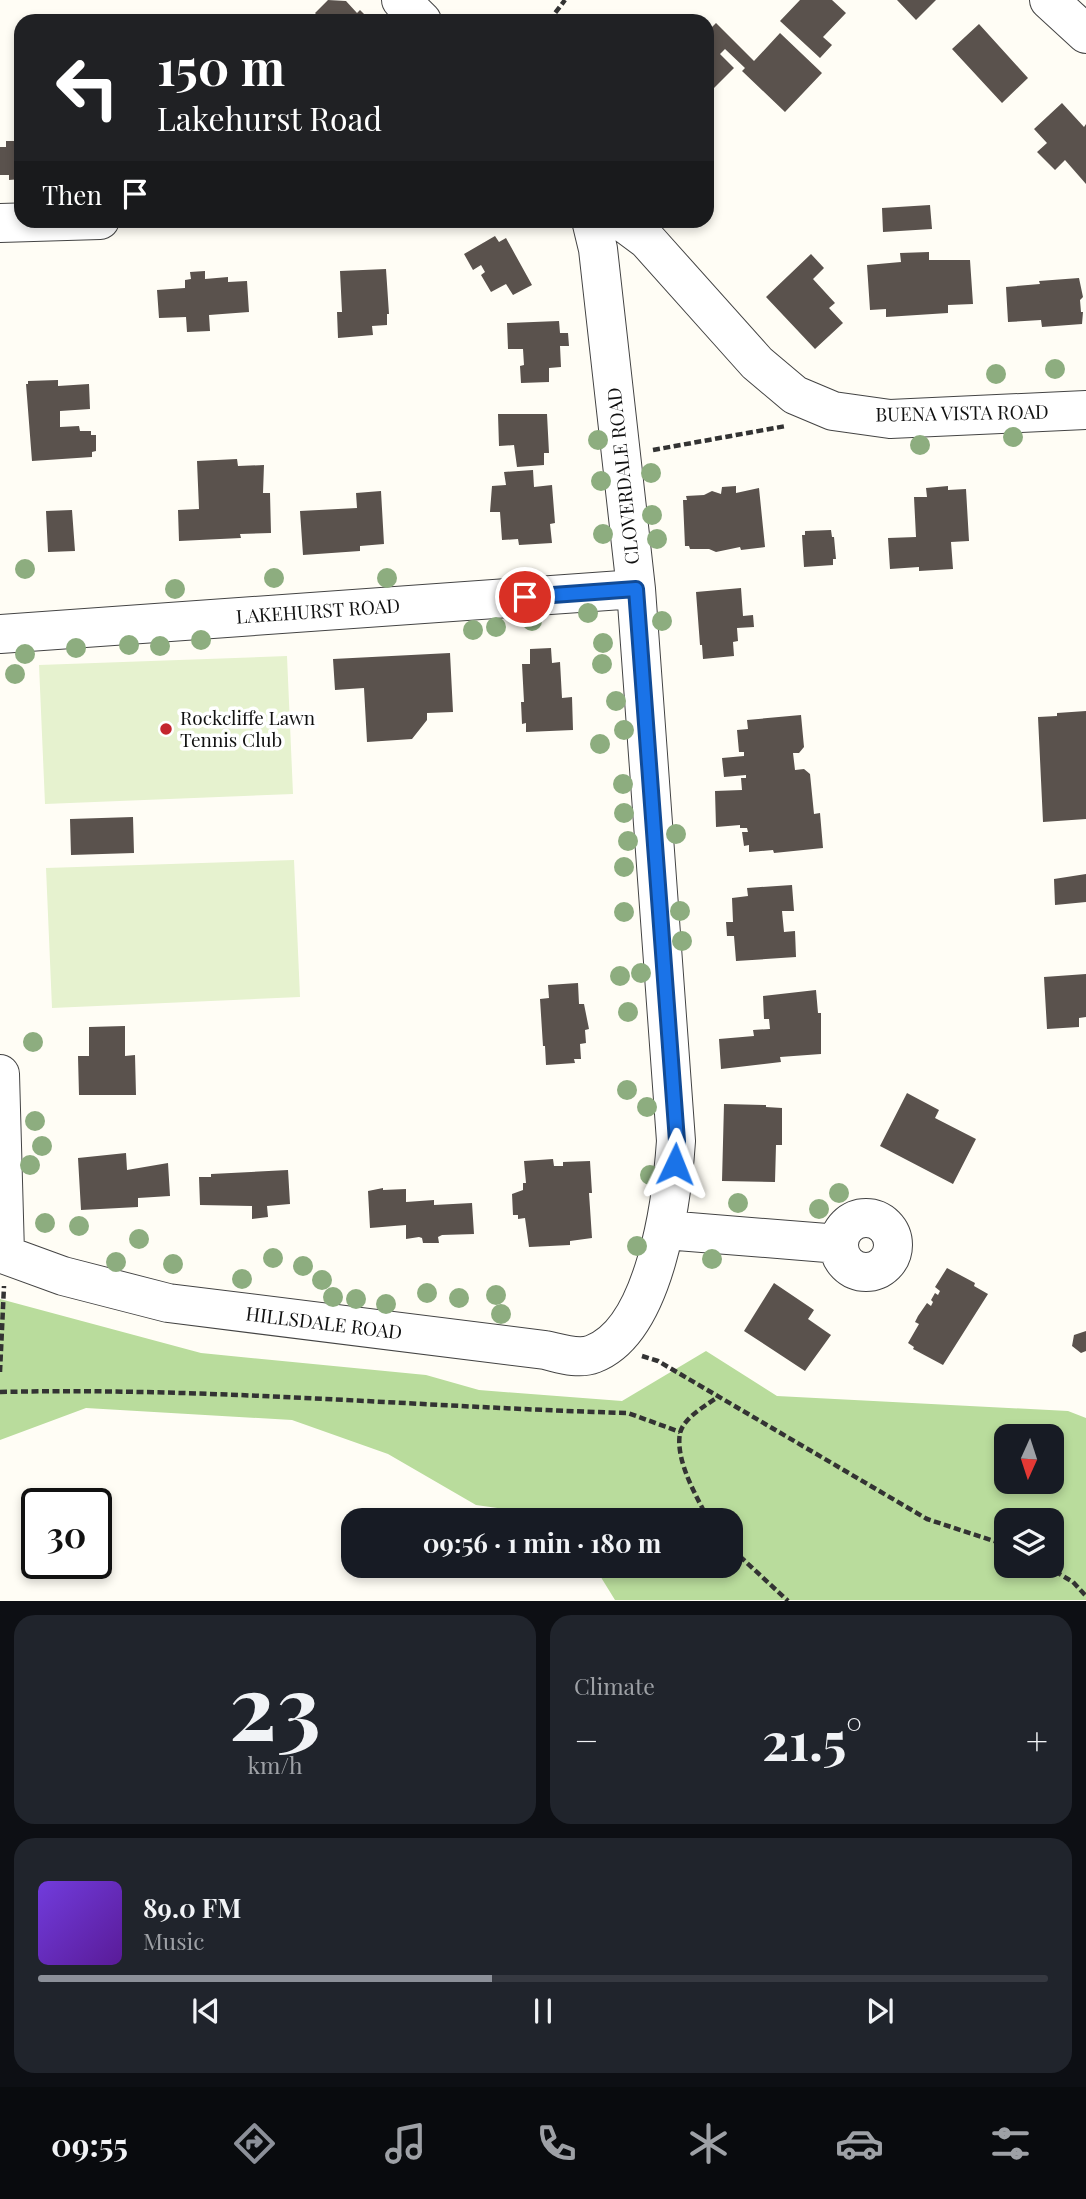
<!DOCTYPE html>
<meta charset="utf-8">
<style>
:root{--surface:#171b24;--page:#20242c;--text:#f1f3f6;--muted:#9ea1a6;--line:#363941;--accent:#8c9099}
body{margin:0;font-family:"Playfair Display",serif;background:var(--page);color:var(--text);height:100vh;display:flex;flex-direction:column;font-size:26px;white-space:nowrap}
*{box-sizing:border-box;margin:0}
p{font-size:23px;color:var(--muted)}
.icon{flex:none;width:38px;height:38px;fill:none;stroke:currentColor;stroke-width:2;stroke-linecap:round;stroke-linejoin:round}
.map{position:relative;height:1601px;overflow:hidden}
.panel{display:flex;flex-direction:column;gap:14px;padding:14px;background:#0d0f14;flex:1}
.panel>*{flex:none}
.guide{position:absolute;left:14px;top:14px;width:700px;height:214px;border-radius:21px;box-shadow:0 4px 10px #0003;background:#202124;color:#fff;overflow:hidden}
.needle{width:46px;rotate:183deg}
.controls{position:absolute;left:994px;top:1424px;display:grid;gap:14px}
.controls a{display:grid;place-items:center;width:70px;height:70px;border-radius:14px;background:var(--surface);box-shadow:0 4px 10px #0003;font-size:35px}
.speed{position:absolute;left:21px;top:1488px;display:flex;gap:14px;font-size:35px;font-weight:700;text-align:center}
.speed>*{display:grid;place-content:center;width:91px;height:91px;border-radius:50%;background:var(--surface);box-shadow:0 4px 10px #0003;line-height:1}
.speed .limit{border:4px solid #111;border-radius:10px;background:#fff;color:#111}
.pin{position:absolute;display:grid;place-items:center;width:60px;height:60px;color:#fff;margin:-30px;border:4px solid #fff;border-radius:50%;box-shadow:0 2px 7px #0007}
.me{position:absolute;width:77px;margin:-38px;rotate:2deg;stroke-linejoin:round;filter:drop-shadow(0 0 5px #0008)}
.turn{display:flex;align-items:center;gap:24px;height:147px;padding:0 28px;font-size:32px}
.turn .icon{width:91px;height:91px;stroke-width:2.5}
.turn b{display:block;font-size:49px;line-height:60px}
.then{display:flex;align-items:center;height:66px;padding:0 28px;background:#0003;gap:14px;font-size:26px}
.big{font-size:52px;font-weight:700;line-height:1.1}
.panel .tile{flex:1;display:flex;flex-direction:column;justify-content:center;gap:10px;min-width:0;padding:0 24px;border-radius:21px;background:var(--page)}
.panel .dial{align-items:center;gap:0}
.dial b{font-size:91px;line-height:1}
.song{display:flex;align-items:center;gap:21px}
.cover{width:84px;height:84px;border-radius:10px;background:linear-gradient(135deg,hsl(260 70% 55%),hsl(270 70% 35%))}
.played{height:7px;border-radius:4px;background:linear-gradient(90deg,var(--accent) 45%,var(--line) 45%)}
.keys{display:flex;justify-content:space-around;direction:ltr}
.heat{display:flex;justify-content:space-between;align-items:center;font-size:38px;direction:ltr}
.panel .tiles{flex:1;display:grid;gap:14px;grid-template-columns:1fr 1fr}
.tile:last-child{grid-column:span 2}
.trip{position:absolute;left:341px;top:1508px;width:402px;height:70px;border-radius:21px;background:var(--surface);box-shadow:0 4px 10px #0003;font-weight:700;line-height:70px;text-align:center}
.dock{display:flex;height:112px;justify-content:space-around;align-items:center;background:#090b0e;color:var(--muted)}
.dock .icon{width:49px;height:49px}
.dock .current{color:var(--accent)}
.dock b{font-size:32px;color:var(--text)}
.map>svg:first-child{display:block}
.forest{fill:#b9dc9c;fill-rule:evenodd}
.pitch{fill:#e6f2cf}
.building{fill:#5a524d}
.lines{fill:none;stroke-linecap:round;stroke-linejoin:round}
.minor-casing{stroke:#444;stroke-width:40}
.path{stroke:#333;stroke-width:4.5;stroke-dasharray:7 3.5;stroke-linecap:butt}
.minor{stroke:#fff;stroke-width:38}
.tree{fill:#8dad7f}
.route-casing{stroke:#114b97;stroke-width:18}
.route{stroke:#1a73e8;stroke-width:12}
.poi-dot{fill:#c4262e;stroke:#fff;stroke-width:2.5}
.labels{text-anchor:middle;stroke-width:7;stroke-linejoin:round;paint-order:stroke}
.street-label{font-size:19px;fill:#111;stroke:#fff}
.poi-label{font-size:19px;fill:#111;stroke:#fff;text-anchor:start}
</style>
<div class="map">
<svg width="1086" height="1601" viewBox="0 0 1086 1601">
<rect width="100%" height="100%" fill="#fffdf5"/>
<path class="forest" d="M0,1299l201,54 225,22 53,15 143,11 84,-50 71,45 291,15 18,7v182h-471l-21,-34h138v-45h-167l-2,-4 -87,-12 -88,-51 -96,-34 -206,-12 -86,32zM1006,1437h46v45h-46zM1006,1521h46v45h-46z"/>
<path class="pitch" d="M287,656l6,138 -248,10 -6,-139z
M294,860l6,137 -248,11 -6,-140z"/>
<path class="building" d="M328,0l18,1 11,12 3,-3 8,8 -4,3h-42l-7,-8z
M800,0h32l14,13 -23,24 9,8 -12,13 -40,-37z
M897,0h39l-20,20z
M716,23l38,38 26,-28 42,40 -37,39 -43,-41 3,-3 -20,-19 -5,5 14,14 -23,23 -4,-4v-55z
M979,24l49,54 -26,25 -50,-54z
M1062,103l22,24 2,-3v60l-21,-24 -10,10 -18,-18 10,-9 -13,-14z
M6,141h15v38l-12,1v-5h-9v-28h6z
M930,205l2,24 -49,3 -1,-24z
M495,236l4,6 7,-4 26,47 -19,10 -7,-11 -15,8 -10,-17 4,-3 -4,-7 -8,5 -9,-16z
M929,252v8h41l3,44 -25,1v8l-62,4v-8l-16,1 -3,-45 34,-3 -1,-9z
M811,254l13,14 -11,11 22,24 -6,5 14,15 -28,26 -49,-52z
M386,269l3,45h-2v11l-15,1 1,9 -35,3 -1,-26h5l-2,-41z
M205,271v8l23,-2v5l19,-1 2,31 -40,3 1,16 -23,1 -1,-15 -27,1 -2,-28 28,-2v-8l6,-1 -1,-7z
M1079,278l4,19 -3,3 1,12h2l-1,12 -40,3 -1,-7 -33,2 -2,-35 34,-3 -1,-3z
M559,321l1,12h8l1,13h-9l1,21 -12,1v14l-28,1 -1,-17 4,-1 -1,-16h-15l-1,-26z
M58,380v6l31,-2 1,25 -30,2v16l19,-1 1,5h11v4h5v16l-4,1v5l-60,4 -6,-77h2v-3z
M498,414h49l2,39h-5v12l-27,2 -3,-22 -15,1z
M237,459l1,7 26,-1 -1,28h7l1,40 -31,1 1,4 -62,3 -1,-31 21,-1 -2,-48z
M533,470l1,17 18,-2 3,38 -5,1 2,19 -33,2 -1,-6 -16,1 -2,-28h-10l2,-26 14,-1 -2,-13z
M736,486v7l23,-5 6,59 -24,3 -1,-3 -24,5 -7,-3h-19l-1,-3h-4l-2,-46h4l-1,-4 18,-1 8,-4 9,3 1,-7z
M948,486v4l18,-1 3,52 -18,1 2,27 -34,2v-4l-29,2 -2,-31 28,-1 -2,-40h13l-1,-9z
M381,491l3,53 -24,2v5l-57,4 -3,-44 57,-3 -1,-15z
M72,510l3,41 -27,1 -2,-41z
M831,530l1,7h2l2,22h-3v6l-29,2 -2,-32h3v-4z
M741,588l2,28 10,-1 1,12 -17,1 1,13 -5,1 1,14 -31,3 -1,-14h-2l-4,-53z
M551,648l1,15 8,-1 2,36 10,-1 1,33 -47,2v-9l-4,1 -1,-22h3l-2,-38h8v-15z
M450,653l3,59 -26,1v7l-15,19 -45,3 -3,-54 -29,2 -2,-31z
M1086,711v108l-43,3 -5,-105 19,-1v-3z
M801,715l3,32 -5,6h-6l2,17 9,-1 6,5 4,40 6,-1 3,35 -49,5 -1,-3 -24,2v-7l-5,1 -2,-14h6l-1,-4h-7v-3l-24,2 -1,-36 27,-1 -1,-12h5v-3l-22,2 -2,-19 22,-2v-4h-5l-2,-22 11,-1 -1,-9z
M133,817l1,36 -63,2 -1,-36z
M1086,874v28l-31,3 -1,-26z
M792,885l2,26h-12l2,21 11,-1 1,26 -60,4 -2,-25h-7l-1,-14h7l-1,-24 16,-2 -1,-8z
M1086,974v43l-7,1v9l-32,2 -3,-52z
M578,983l1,21h5l5,25 -4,1 1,13 -6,1 1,15h-7l1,4 -29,2 -1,-19h-2l-3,-47 9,-1 -1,-13z
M816,990l2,23h3v41l-41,3 1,5 -60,7 -2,-30 35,-3 -1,-6 17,-1 -1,-10h-5l-1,-23z
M125,1026v30l10,-1 1,40h-57l-1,-39h11v-29z
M907,1093l32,17 -4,8 41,21 -23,45 -73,-38z
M724,1104l42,1v2l16,1v37h-6l-1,37 -53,-1z
M126,1153l1,17 41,-7 2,33 -32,2v9l-57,3 -3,-52z
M553,1159l1,7h9v-4l27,-1 2,32h-3l3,45 -22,3v4l-41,2 -4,-29 -7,1v-4h-5l-1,-21 11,-4v-7h3l-2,-22z
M288,1170l2,34 -23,2 1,11 -16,2v-13l-52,-1 -1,-28h12v-3z
M383,1188v2l23,-1v13l28,-2v5l38,-2 2,31 -32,1 -4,2 1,6h-16l-1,-5 -3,-1 -13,2v-14l-36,3 -2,-37z
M947,1268l28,15 -1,3 14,8 -45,71 -30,-16 1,-2 -6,-4 11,-19 -4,-2 3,-6 9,-13 4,3 2,-4 -2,-2 4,-7 3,2 2,-4 -5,-4z
M774,1283l40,27 -6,9 23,16 -26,36 -61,-40z
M1086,1331v20l-5,2 -9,-7 2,-11z"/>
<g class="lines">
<g class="minor-casing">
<path id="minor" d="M401,0l21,21
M1049,0l37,34
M620,220l27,20 110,123 38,32 38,16 57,8 196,-9
M0,223l100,-3
M0,634l636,-45
M0,1074l5,179
M839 1245a27 27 0 1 1 54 0a27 27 0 1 1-54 0Z
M665,1230l174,14
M0,1253l63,23 105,27 377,47c14,3 33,10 48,4 63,-24 79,-155 83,-213l-40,-552 -38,-340 -7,-29"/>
</g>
<path class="path" d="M549,21l16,-21
M653,450l133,-24
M642,1356l16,5 269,158 79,26
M0,1372l4,-86
M0,1392c209,-5 418,15 628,21l52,19
M709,1521c-12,-24 -34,-60 -29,-88 4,-16 27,-28 39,-37
M732,1549l56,52
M1046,1566l27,16 13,14"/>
<use href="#minor" class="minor"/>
</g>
<g class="tree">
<circle cx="1055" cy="369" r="10"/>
<circle cx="996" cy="374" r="10"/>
<circle cx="1013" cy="437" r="10"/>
<circle cx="598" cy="440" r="10"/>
<circle cx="920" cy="445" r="10"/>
<circle cx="651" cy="473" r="10"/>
<circle cx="601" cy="481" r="10"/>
<circle cx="652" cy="515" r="10"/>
<circle cx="603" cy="534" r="10"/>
<circle cx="657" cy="539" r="10"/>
<circle cx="25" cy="569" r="10"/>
<circle cx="274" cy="578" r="10"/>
<circle cx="387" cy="578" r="10"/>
<circle cx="175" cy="589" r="10"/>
<circle cx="588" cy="613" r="10"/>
<circle cx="532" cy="621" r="10"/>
<circle cx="662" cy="621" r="10"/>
<circle cx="496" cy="627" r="10"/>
<circle cx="473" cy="630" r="10"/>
<circle cx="201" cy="640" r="10"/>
<circle cx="603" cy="643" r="10"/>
<circle cx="129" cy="645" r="10"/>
<circle cx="160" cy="646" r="10"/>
<circle cx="76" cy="648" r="10"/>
<circle cx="25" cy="654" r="10"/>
<circle cx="602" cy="664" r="10"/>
<circle cx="15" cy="674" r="10"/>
<circle cx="616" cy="701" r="10"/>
<circle cx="624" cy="730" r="10"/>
<circle cx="600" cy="744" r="10"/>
<circle cx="623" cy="784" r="10"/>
<circle cx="624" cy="813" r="10"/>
<circle cx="676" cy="834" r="10"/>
<circle cx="628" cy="841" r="10"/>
<circle cx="624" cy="867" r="10"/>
<circle cx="680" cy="911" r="10"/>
<circle cx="624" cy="912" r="10"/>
<circle cx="682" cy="941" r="10"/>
<circle cx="641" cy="973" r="10"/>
<circle cx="620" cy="976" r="10"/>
<circle cx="628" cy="1012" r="10"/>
<circle cx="33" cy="1042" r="10"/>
<circle cx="627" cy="1090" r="10"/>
<circle cx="647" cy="1107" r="10"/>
<circle cx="35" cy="1121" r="10"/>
<circle cx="42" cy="1146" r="10"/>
<circle cx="30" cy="1165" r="10"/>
<circle cx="650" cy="1175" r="10"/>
<circle cx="839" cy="1193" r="10"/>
<circle cx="738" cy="1203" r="10"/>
<circle cx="819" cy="1209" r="10"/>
<circle cx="45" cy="1223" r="10"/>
<circle cx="79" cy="1226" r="10"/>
<circle cx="139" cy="1239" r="10"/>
<circle cx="637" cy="1246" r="10"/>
<circle cx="273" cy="1258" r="10"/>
<circle cx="712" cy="1259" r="10"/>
<circle cx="116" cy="1262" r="10"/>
<circle cx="173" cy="1264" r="10"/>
<circle cx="303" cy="1266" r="10"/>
<circle cx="242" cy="1279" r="10"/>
<circle cx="322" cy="1280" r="10"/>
<circle cx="427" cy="1293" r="10"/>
<circle cx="496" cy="1295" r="10"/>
<circle cx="333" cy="1297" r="10"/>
<circle cx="459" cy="1298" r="10"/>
<circle cx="356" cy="1299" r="10"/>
<circle cx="386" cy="1304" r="10"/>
<circle cx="501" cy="1314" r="10"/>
</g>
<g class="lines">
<g class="route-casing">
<path id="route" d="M525,597l111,-8 41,552 -2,23"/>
</g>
<use href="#route" class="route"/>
</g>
<circle class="poi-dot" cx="166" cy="729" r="7"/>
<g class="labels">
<g class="street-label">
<text transform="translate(962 413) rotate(-1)" y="7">BUENA VISTA ROAD</text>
<text transform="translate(623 476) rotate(-96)" y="7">CLOVERDALE ROAD</text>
<text transform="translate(318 611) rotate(-4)" y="7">LAKEHURST ROAD</text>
<text transform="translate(324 1323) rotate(7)" y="7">HILLSDALE ROAD</text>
</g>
<g class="poi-label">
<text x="180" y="725">Rockcliffe Lawn<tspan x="180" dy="22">Tennis Club</tspan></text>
</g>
</g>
</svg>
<div class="controls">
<a><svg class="needle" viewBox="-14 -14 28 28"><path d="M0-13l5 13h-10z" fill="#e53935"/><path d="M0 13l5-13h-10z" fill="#9ea1a6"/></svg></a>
<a><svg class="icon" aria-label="layers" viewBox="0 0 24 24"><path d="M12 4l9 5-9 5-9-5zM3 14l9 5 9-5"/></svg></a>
</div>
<div class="speed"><div class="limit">30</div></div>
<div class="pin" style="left:525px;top:597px;background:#d93025"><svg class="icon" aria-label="arrive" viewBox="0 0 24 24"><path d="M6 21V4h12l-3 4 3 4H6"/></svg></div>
<svg class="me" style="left:675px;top:1164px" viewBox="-20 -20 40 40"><path d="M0-17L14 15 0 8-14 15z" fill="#1a73e8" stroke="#fff" stroke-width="4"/></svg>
<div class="trip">09:56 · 1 min · 180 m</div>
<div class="guide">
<div class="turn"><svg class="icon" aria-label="left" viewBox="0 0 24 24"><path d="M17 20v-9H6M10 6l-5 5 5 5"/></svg><div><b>150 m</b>Lakehurst Road</div></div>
<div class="then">Then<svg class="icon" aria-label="arrive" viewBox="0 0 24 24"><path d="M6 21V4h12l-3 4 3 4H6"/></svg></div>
</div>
</div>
<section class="panel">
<div class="tiles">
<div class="tile dial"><b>23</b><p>km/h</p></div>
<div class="tile"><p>Climate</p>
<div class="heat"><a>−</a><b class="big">21.5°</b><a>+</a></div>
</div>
<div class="tile">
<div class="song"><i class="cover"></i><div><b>89.0 FM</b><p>Music</p></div></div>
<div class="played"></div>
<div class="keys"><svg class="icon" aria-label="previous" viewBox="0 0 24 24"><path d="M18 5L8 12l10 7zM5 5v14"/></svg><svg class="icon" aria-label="pause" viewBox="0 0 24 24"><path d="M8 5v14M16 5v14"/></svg><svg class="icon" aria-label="next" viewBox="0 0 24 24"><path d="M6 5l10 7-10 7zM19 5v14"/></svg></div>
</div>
</div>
</section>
<nav class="dock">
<b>09:55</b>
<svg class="icon current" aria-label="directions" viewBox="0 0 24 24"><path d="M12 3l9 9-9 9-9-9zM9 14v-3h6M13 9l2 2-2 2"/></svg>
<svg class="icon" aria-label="music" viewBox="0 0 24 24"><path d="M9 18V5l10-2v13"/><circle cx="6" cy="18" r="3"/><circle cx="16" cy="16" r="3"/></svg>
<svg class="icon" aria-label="phone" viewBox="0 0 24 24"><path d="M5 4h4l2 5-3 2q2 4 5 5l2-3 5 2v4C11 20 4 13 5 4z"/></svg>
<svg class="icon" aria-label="climate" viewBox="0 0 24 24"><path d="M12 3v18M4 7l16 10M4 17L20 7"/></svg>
<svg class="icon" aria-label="car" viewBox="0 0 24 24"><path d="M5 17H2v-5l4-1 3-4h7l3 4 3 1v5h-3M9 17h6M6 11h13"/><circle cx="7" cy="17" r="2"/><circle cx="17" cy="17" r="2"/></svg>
<svg class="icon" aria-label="filters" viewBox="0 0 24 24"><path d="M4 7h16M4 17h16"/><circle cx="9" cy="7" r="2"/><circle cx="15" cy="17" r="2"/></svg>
</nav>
